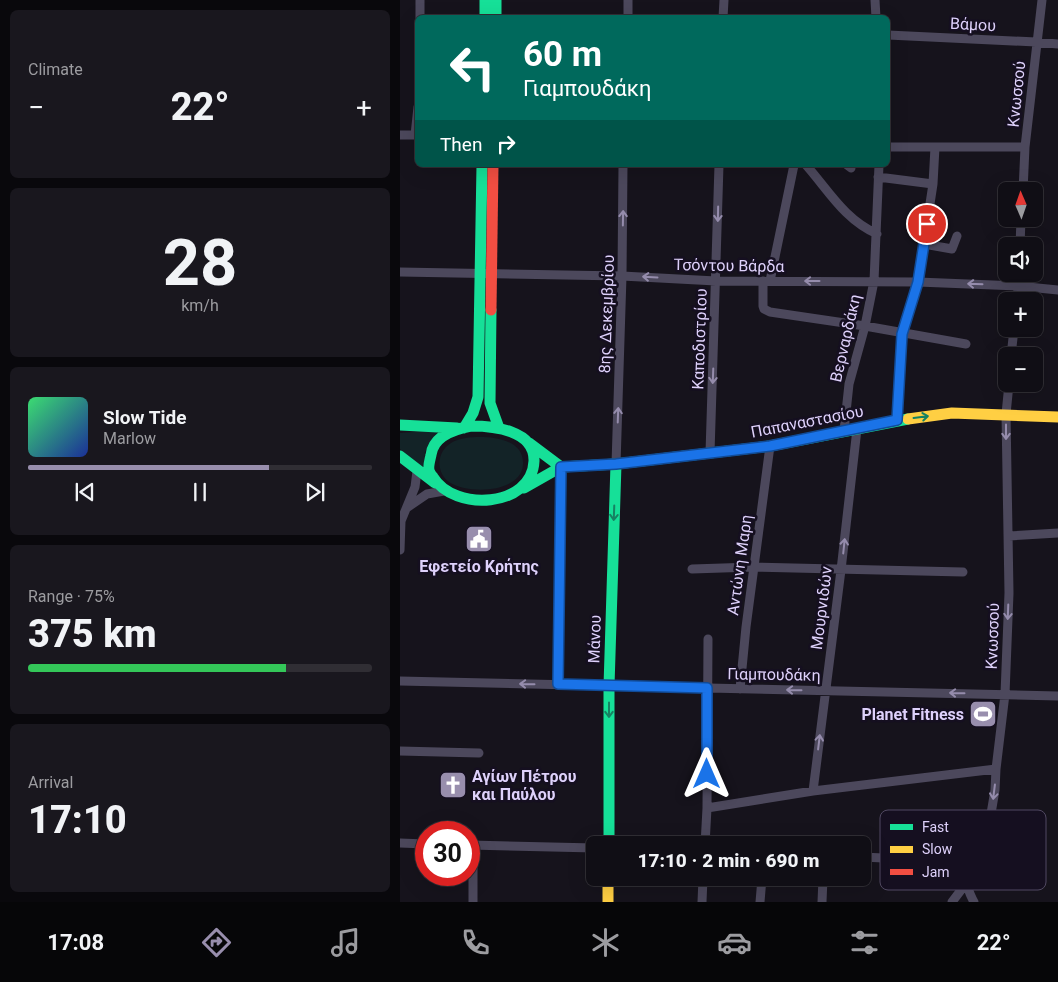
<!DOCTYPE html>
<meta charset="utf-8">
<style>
:root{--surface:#100e15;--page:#19171e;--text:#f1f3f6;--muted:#9c9ca0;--line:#302e34;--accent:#988ead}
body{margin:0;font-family:Roboto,sans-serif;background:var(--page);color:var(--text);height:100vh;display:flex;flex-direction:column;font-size:19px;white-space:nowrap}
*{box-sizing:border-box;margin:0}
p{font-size:16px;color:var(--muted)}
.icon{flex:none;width:28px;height:28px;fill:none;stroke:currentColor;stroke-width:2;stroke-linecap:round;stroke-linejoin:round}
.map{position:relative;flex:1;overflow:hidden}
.sheet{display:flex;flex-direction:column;gap:10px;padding:10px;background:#09080c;width:400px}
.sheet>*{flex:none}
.top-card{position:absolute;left:15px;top:15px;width:475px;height:152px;border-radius:8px;box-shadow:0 5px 20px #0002,0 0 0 1px var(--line);background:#00695c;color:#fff;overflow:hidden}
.needle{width:32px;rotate:358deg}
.tools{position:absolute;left:598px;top:182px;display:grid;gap:10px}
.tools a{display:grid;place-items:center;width:45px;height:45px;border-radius:8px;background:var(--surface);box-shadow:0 5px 20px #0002,0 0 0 1px var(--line);font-size:25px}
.speed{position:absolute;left:15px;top:821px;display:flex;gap:10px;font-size:25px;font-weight:700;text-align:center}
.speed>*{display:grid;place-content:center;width:65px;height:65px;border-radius:50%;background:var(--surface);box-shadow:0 5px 20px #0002,0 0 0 1px var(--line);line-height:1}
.speed .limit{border:8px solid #d22;background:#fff;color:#111}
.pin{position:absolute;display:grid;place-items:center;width:42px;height:42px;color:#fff;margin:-21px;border:2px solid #fff;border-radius:50%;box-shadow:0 1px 5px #0007}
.me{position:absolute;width:55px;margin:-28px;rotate:0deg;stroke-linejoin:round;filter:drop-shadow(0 0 4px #0008)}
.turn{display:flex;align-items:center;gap:18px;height:105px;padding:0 25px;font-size:22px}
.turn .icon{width:65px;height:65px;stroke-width:2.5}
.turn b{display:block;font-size:35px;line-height:42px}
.then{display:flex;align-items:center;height:48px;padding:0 25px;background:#0003;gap:10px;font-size:19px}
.big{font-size:38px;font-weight:800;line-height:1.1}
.sheet .widget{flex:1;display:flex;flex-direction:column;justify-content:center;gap:8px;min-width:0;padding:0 18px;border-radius:8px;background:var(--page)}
.sheet .dial{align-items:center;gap:0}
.dial b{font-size:65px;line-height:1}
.song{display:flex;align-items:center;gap:15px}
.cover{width:60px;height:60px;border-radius:8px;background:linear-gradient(135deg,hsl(140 70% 55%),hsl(230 70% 35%))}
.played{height:5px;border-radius:2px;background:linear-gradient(90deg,var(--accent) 70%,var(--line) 70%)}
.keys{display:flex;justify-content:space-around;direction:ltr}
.heat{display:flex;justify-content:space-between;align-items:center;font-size:28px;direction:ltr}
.charge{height:8px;border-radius:4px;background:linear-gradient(90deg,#34c759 75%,var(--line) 0)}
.trip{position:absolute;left:186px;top:836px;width:285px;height:50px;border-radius:8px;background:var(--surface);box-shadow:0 5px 20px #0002,0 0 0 1px var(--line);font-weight:800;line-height:50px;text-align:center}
.dock{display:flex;height:80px;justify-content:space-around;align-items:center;background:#060608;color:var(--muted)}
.dock .icon{width:35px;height:35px}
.dock .active{color:var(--accent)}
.dock b{font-size:22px;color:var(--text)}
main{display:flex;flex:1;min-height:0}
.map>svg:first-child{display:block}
.green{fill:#132327}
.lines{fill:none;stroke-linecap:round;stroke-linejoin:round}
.street{stroke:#4c485c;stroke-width:9}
.fast{stroke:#16e098;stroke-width:11}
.slow{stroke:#ffcf43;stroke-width:11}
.jam{stroke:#f24e42;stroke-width:11}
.oneway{stroke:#958cac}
.oneway2{stroke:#168262}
.route-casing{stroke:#114b97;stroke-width:12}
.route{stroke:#1a73e8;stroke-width:9}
.labels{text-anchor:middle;stroke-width:5;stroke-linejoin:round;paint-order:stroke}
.street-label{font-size:16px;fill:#ded1fb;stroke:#150f20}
.poi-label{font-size:16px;font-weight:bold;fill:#ded1fb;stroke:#150f20}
.key{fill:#150f20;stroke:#514962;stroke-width:1}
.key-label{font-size:14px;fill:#ded1fb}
</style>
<main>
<section class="sheet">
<div class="widget"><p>Climate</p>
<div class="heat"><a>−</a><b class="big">22°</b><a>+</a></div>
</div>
<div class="widget dial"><b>28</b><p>km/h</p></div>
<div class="widget">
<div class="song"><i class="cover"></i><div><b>Slow Tide</b><p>Marlow</p></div></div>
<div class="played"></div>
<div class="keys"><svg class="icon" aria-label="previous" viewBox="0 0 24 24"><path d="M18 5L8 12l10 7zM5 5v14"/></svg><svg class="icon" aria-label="pause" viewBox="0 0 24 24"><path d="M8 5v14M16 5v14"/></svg><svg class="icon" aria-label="next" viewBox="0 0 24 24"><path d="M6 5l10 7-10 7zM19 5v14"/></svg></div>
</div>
<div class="widget"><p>Range · 75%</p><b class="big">375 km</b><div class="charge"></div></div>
<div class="widget"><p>Arrival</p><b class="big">17:10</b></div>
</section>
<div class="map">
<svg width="658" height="902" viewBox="0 0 658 902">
<rect width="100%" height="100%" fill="#16131c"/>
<path class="green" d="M40,430l-15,22 -1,17 -24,-20v-16z
M80,437c17,0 44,4 43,27 -1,29 -55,31 -74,18 -13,-9 -13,-30 2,-39 8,-5 19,-6 29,-6z"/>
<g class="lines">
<path class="street" d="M475,0l1,18
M20,18v-18
M228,18v-18
M323,18l1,-18
M488,35l148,7 22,2
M0,135h18
M15,135l3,-28
M488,147h137
M406,165c23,26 38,54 71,69
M447,165l4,3
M478,177l55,7
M623,191l2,-44 17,-147
M524,244l28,5 5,-13
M620,246l1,-27
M0,272l222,4 94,5 202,1 100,4 40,4
M363,281v25l1,3 6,3 95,14 101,18
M370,281l24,-116
M617,301l2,-27
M611,356l3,-27
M497,420l5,-87 16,-51 15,-98 2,-37
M444,431l5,-47 16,-58 9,-45 5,-116
M310,453l9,-288
M216,464l6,-188 1,-111
M8,507l19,-13 17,-3
M609,536l49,-3
M0,550l1,-29 14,-34 2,-16
M292,569l61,-2 210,5
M0,681l658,15
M158,684l3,-217
M340,689l6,-62 24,-181
M0,751l79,2
M413,791l28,-221 16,-141
M307,808l106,-17 183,-22
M0,843l26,1
M69,845l126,3
M305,845l2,-37 1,-169
M462,857l86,4c20,11 16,24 26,41
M73,902v-57
M302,902l1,-24
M360,902l2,-24
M422,902l1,-24
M552,902l25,-33 7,-14 11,-65 1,-21 9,-75 4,-101 -3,-179 3,-30"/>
<path class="fast" d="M85,0v18
M96,0v18
M91,310l-1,93 9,25
M0,425l57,3
M71,426c22,0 64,4 63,35 -2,47 -80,51 -101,16 -1,-1 -4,-5 -4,-7 -1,-4 1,-10 2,-15 2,-19 24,-26 40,-29z
M64,428l9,-15 5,-16 4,-232
M129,443l32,24
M0,456l35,27
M124,488l37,-21 55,-3 154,-18 138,-27
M209,845v-159l7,-222"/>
<path class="slow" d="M508,419l44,-6 106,4
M208,878v24"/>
<path class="jam" d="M91,310l2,-145"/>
</g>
<defs><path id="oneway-shaft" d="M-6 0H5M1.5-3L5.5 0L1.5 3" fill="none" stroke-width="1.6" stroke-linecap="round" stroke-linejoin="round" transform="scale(1.25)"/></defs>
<g class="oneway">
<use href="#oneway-shaft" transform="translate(318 214) rotate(91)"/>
<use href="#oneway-shaft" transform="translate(223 218) rotate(-89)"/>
<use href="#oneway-shaft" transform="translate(250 277) rotate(-177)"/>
<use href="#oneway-shaft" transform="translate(412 281) rotate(-180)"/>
<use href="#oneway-shaft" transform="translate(575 284) rotate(-178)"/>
<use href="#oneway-shaft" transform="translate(313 376) rotate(92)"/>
<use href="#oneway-shaft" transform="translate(218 415) rotate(-88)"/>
<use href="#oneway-shaft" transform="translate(606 432) rotate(90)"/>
<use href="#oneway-shaft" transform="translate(444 546) rotate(-84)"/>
<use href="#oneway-shaft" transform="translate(608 612) rotate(92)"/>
<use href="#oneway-shaft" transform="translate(127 684) rotate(-179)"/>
<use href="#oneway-shaft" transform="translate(394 690) rotate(-179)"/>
<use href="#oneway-shaft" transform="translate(557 693) rotate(-179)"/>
<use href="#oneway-shaft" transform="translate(419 742) rotate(-83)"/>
<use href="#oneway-shaft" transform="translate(594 792) rotate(97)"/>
</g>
<g class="oneway2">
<use href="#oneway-shaft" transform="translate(521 417) rotate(-7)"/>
<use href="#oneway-shaft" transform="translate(214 513) rotate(92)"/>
<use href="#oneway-shaft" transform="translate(209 710) rotate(90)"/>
</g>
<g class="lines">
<g class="route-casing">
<path id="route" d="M307,774v-86l-149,-4 3,-217 55,-3 154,-18 127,-26 5,-86 16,-52 9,-58"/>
</g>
<use href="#route" class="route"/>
</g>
<defs>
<g id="civic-square" transform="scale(1.4375)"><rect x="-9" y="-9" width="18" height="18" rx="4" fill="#988ead" stroke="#150f20"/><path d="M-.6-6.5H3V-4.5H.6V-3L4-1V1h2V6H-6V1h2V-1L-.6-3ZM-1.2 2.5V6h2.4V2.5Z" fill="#fff"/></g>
<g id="stadium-square" transform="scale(1.4375)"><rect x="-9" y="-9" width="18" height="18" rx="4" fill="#988ead" stroke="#150f20"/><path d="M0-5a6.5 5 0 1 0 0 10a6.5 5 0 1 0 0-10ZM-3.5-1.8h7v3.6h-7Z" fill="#fff"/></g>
<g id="church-square" transform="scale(1.4375)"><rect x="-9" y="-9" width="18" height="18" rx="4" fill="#988ead" stroke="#150f20"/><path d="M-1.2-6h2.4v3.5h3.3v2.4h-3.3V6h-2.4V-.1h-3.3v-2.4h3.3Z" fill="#fff"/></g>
</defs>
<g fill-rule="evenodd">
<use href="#civic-square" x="79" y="539"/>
<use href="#stadium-square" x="583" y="714"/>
<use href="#church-square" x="53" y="785"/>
</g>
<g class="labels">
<g class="street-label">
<text transform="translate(573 24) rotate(3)" y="6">Βάμου</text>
<text transform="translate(616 94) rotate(-84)" y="6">Κνωσσού</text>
<text transform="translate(329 265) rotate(1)" y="6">Τσόντου Βάρδα</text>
<text transform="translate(206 314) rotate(-88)" y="6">8ης Δεκεμβρίου</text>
<text transform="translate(445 338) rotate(-77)" y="6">Βερναρδάκη</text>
<text transform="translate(299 339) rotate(-88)" y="6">Καποδιστρίου</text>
<text transform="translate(407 421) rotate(-11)" y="6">Παπαναστασίου</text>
<text transform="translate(339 565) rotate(-82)" y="6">Αντώνη Μαρη</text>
<text transform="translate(421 608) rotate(-83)" y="6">Μουρνιδών</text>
<text transform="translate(592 636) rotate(-88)" y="6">Κνωσσού</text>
<text transform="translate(194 639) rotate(-88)" y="6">Μάνου</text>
<text transform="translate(374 674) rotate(1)" y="6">Γιαμπουδάκη</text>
</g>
<g class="poi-label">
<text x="79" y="572">Εφετείο Κρήτης</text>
<text x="564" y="720" text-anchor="end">Planet Fitness</text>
<text x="72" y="782" text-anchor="start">Αγίων Πέτρου<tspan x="72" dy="18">και Παύλου</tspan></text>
</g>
</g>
<rect x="480" y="810" width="166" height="80" rx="8" class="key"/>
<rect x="490" y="824" width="23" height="6" fill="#16e098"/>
<rect x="490" y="846" width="23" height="7" fill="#ffcf43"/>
<rect x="490" y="869" width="23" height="6" fill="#f24e42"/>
<g class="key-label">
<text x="522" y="832">Fast</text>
<text x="522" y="854">Slow</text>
<text x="522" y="877">Jam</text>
</g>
</svg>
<div class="tools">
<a><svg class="needle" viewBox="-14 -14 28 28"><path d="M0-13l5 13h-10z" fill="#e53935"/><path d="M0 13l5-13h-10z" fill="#9c9ca0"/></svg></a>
<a><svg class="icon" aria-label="sound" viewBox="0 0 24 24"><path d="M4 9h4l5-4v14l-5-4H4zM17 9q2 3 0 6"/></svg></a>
<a>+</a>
<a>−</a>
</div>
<div class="speed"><div class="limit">30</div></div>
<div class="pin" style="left:527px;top:224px;background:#d93025"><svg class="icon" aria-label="arrive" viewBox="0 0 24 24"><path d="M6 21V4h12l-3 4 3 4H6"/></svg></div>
<svg class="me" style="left:307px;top:774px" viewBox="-20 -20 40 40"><path d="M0-17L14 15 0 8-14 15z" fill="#1a73e8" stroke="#fff" stroke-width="4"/></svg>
<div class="trip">17:10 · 2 min · 690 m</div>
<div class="top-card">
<div class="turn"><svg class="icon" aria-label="left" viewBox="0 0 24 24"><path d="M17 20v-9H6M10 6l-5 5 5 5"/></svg><div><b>60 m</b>Γιαμπουδάκη</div></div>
<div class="then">Then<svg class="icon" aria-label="right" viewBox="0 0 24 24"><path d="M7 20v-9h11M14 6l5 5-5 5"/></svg></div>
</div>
</div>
</main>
<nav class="dock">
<b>17:08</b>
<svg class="icon active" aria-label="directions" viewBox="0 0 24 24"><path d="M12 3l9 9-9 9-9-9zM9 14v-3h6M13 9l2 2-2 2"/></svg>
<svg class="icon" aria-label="music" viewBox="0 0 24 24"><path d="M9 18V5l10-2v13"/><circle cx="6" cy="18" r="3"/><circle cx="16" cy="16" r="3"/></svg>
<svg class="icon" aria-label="phone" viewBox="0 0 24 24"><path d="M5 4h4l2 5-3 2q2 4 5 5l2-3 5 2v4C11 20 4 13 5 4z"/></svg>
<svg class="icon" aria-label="climate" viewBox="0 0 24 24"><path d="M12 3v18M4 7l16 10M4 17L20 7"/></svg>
<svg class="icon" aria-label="car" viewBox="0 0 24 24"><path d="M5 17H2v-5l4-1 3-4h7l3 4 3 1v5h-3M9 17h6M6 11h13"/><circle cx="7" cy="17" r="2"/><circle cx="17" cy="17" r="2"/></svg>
<svg class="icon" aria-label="filters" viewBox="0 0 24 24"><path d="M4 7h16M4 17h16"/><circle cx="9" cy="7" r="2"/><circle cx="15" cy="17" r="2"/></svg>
<b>22°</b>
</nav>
